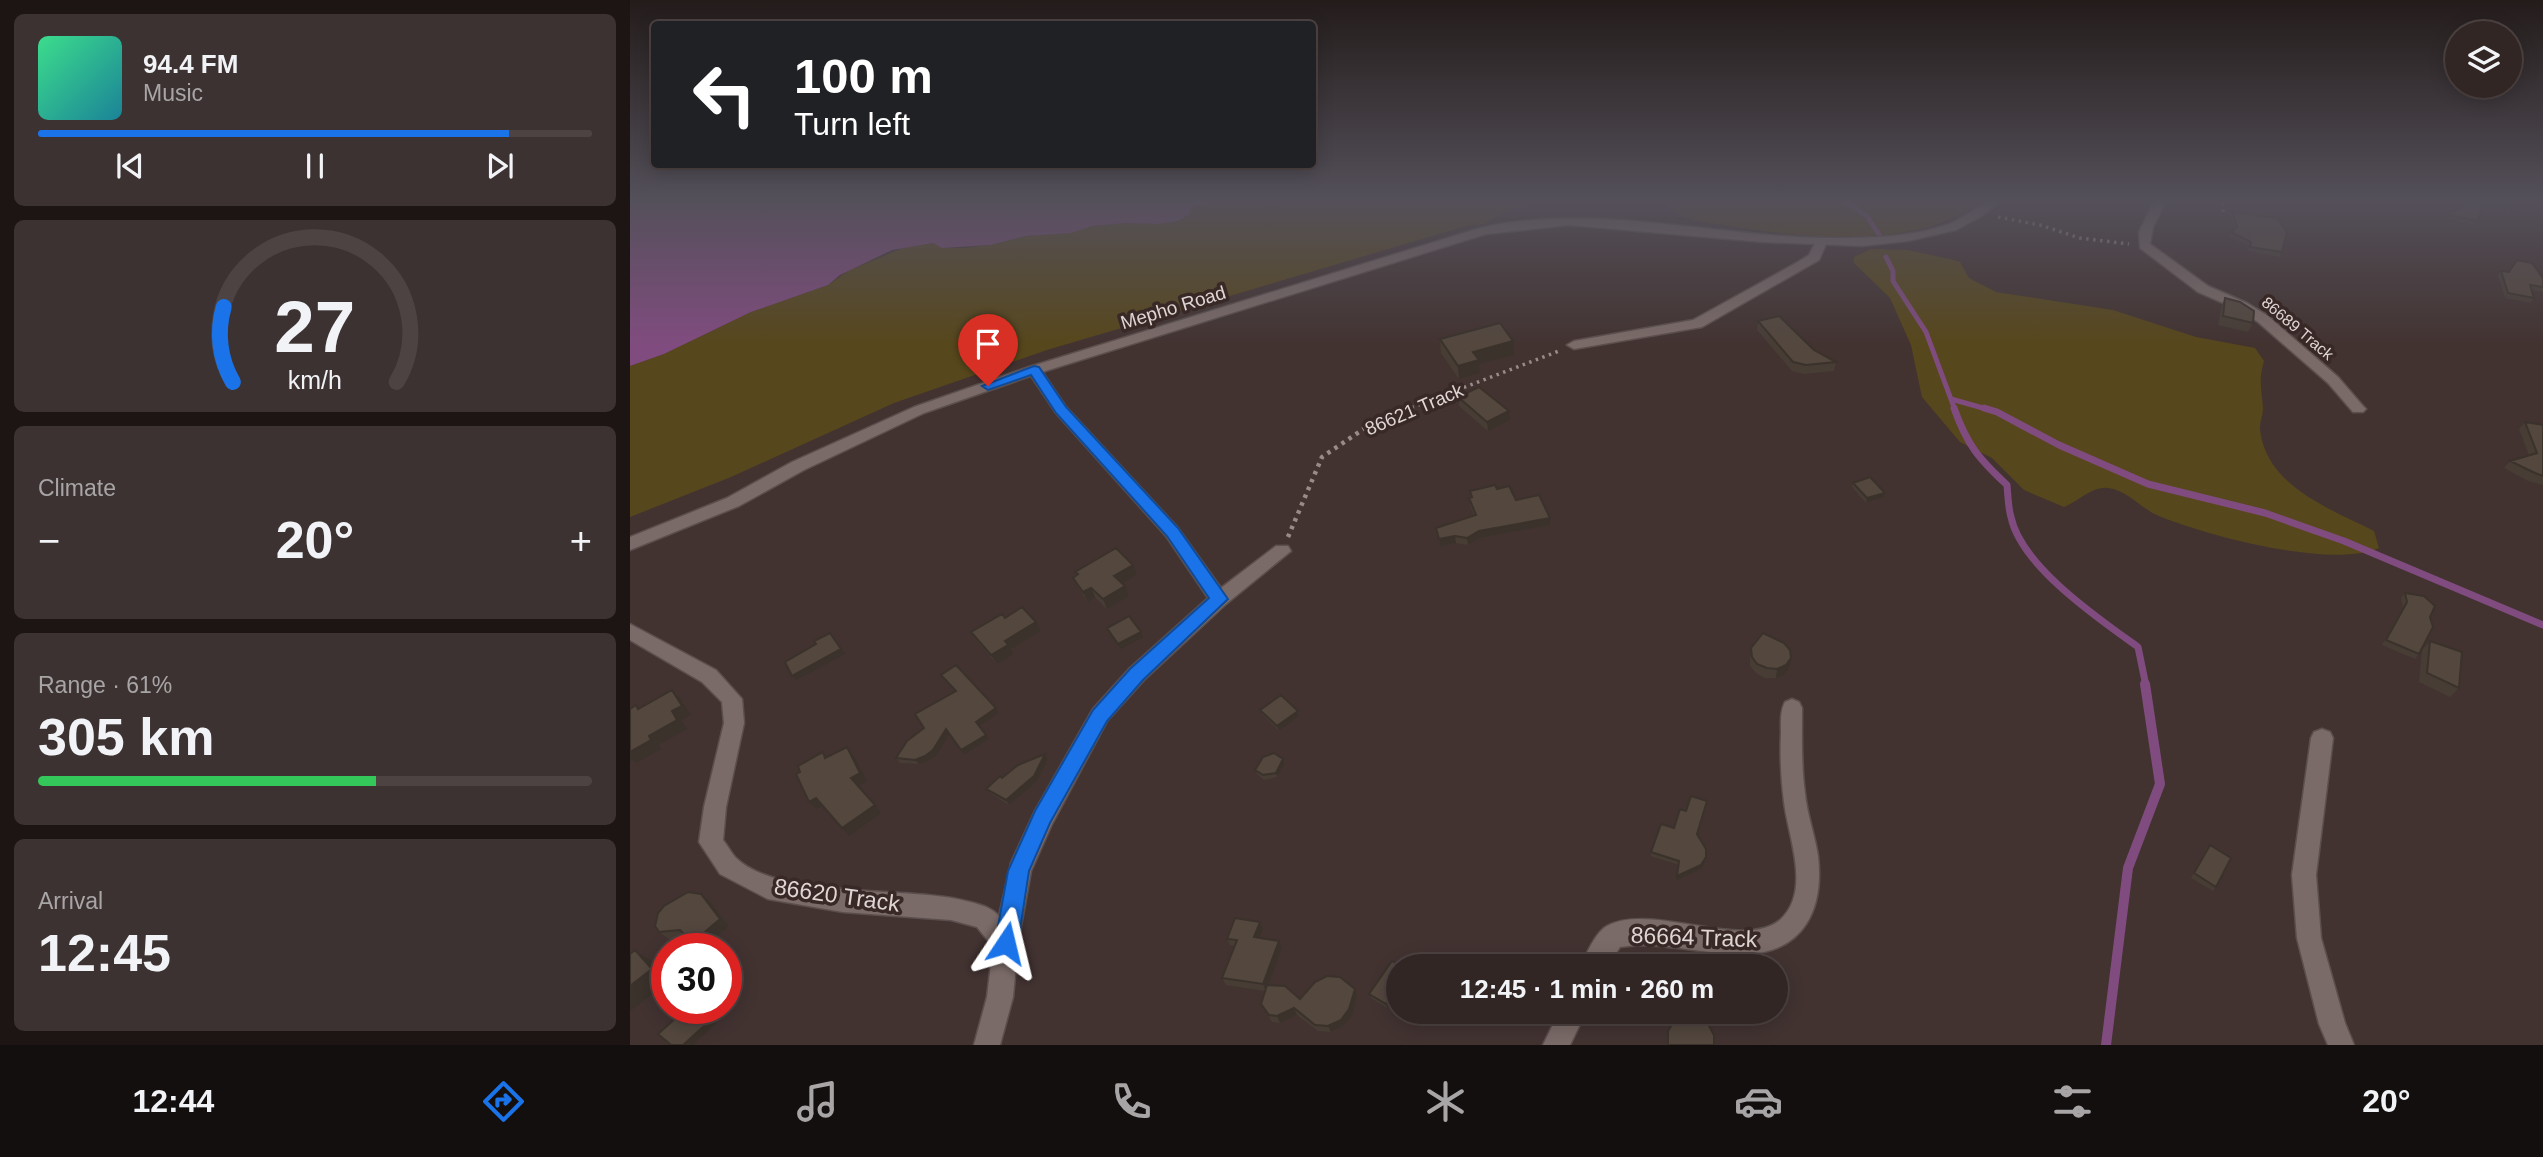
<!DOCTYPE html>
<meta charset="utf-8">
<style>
:root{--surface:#322625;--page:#3d3232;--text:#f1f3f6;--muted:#a8a5a7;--line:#4d4342;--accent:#1a73e8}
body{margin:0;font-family:Arial,sans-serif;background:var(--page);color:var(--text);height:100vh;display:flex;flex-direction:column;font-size:26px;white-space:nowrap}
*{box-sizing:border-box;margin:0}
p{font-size:23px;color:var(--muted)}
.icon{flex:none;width:38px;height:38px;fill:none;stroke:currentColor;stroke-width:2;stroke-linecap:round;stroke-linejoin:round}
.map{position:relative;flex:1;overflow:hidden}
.side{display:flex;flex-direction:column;gap:14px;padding:14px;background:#1c1514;width:630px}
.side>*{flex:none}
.guide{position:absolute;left:21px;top:21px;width:665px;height:147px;border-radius:7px;box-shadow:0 4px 18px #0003,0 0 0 2px var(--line);background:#202124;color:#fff;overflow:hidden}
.buttons{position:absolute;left:1815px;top:21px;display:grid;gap:14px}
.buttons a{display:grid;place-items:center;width:77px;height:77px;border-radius:50%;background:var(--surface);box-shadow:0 4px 18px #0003,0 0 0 2px var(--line);font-size:35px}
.speed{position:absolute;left:21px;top:933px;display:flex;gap:14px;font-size:35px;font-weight:700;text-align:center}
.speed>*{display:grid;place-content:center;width:91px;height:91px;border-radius:50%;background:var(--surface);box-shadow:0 4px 18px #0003,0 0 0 2px var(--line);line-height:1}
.speed .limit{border:10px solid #d22;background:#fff;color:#111}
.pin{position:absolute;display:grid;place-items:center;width:60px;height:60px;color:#fff;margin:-72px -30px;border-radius:50% 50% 50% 0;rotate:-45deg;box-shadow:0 0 7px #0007}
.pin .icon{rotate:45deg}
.me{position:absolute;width:77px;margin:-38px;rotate:10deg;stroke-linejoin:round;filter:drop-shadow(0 0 5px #0008)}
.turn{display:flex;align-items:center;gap:24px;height:147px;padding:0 28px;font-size:32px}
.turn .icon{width:91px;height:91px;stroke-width:2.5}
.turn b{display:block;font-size:49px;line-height:60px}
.big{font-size:52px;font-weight:600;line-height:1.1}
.side .card{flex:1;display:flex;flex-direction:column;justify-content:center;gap:10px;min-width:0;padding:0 24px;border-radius:10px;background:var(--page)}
.side .dial{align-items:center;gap:0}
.dial svg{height:182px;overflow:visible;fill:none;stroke:var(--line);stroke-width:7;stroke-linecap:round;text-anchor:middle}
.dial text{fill:var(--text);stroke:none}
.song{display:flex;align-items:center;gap:21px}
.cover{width:84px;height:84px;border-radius:10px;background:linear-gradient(135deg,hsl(150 70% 55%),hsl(190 70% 35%))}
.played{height:7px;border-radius:4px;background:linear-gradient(90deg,var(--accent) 85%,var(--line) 85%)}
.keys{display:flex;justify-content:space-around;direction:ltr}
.heat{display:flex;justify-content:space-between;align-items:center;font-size:38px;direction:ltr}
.charge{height:10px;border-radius:5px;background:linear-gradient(90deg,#34c759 61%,var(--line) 0)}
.trip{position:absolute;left:756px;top:954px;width:402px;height:70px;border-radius:35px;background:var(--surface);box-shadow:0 4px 18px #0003,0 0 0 2px var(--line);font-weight:600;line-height:70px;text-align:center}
.tab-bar{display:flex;height:112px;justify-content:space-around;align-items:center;background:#140f0f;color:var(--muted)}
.tab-bar .icon{width:49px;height:49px}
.tab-bar .current{color:var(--accent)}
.tab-bar b{font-size:32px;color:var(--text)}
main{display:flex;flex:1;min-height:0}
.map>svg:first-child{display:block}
.green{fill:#57471c}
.water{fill:#804c7f}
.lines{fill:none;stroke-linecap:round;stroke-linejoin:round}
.stream-far2{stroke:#804c7f;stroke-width:5}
.stream-far1{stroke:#804c7f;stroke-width:7}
.stream{stroke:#804c7f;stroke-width:10}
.minor-casing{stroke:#5b4f4d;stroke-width:3}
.tertiary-casing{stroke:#5b4f4d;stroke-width:3}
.path-far1{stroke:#988b89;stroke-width:3.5;stroke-dasharray:2.5 4.5;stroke-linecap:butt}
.path{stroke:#988b89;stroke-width:4.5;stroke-dasharray:3.5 5;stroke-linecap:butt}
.minor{fill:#7b6b68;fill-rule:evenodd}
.tertiary{fill:#7b6b68;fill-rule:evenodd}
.wall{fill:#473d35}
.shaded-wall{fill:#3a322b}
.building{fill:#53473e;stroke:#3a322b;stroke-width:2}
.route{fill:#1a73e8;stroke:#114b97;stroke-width:2}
.labels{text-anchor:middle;stroke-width:7;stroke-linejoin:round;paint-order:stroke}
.far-street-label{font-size:16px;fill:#dfd5d3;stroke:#382927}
.street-label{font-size:19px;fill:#dfd5d3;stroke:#382927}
.near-street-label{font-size:23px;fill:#dfd5d3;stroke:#382927}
</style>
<main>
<section class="side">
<div class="card">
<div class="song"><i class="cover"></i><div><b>94.4 FM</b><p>Music</p></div></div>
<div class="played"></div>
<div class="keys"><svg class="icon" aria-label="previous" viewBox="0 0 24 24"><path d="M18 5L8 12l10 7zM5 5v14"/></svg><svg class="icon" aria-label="pause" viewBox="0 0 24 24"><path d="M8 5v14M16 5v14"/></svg><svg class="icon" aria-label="next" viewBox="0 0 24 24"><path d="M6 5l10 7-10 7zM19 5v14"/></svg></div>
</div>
<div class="card dial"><svg viewBox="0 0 100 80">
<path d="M14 69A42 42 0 1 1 86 69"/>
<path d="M14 69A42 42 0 0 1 10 36" stroke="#1a73e8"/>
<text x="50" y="56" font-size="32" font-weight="700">27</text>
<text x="50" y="72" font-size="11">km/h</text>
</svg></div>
<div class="card"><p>Climate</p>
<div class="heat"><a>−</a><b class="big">20°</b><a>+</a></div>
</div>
<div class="card"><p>Range · 61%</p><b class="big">305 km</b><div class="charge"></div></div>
<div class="card"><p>Arrival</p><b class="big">12:45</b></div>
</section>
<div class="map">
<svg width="1913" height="1045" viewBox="0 0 1913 1045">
<rect width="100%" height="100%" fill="#423331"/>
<path class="green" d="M672,199h239l-35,12 -21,13 -19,2 -419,124 -153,53 -163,74 -101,40v-151l34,-12 87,-42 77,-27 22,-15 53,-22 30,-5 10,5h23l24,-3 36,-9 45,-3 21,-7 35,-3 32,1 19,-3 13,-13 13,-6 71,2z
M1034,199h319c-19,14 -38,24 -62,30 -62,14 -134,7 -196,-4 -14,-2 -29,-3 -42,-9 -7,-3 -14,-10 -19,-17z
M1241,249l37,1 46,10 6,2 9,16 27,14 117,18 83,27 59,11 9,13c-6,20 -2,28 -1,48 0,7 -4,14 -3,21 7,57 71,79 114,101l5,17c-48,21 -171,-12 -220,-32 -18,-7 -31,-26 -51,-28 -15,-2 -31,14 -44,19l-40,-17 -32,-32 -32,-16 -38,-45 -11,-52 -21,-47 -36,-35v-6z"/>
<path class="water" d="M0,199h672c-39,13 -78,-7 -111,9l-1,6 -12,7 -19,3 -32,-1 -35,3 -21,7 -45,3 -36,9 -48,3 -9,-5 -41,7 -52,25 -12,10 -77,27 -87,42 -34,12z"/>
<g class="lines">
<path class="stream-far2" d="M1212,199l25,17 13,20
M1256,257l7,14v10l33,51 29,78
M1321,399l39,11"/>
<path class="stream-far1" d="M1324,408c13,37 25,51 53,77 1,11 1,22 4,32 10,49 88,102 127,130l8,39
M1354,408l13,4 62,33 89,39 117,29 79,28 199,84"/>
<path class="stream" d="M1476,1045l22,-177 32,-84 -15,-100"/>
<g class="minor-casing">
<path id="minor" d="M1525,199h12l-14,28 -3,17 58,42 39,17 21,13 70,61 25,29 3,3 -3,3h-10l-25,-29 -70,-61 -21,-13 -39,-17 -58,-44 -1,-16z
M1191,238l6,4 -8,18 -117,67 -128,22 -7,-4 7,-4 119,-21 105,-58 11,-7 8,-16z
M404,366l5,1 27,40 112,121 43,60 55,-42h12l3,5 -65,53 -82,76 -37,41 -55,103 -21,47 -13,72 -5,54 -13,48h-26l13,-48 6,-50 -16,-20 -26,-7 -108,-8 -75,-13 -48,-25 -21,-32 5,-35 20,-84 -2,-21 -20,-20 -72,-42v-16l86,46 26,29 2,24 -18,84 -3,33c4,5 8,12 12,17 44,44 176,28 235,45 11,3 21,5 29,14l12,-53 24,-52 58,-102 37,-41 78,-70 -42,-62 -110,-123 -29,-43z
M1162,699l7,3 3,6c0,28 -1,57 3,85 2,22 10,42 13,63 6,52 -13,95 -70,98 -43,2 -85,-14 -128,-7l-12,19h-27c5,-12 15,-34 26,-40 44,-24 136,25 173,-6 32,-29 8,-83 4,-118 -3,-23 -4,-46 -3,-69 0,-10 -1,-22 4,-31z
M1692,729l8,3 3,6 -17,137 5,63 24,85 9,22h-26l-9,-21 -22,-86 -5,-63 19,-137 3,-6z
M929,1012h27l-16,33h-27z"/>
</g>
<g class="tertiary-casing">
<path id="tertiary" d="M1360,199h13l-23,18 -24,13 -48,11 -46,5 -99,-4 -194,-17 -83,9 -447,139 -115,40 -120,57 -65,36 -109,44v-13l97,-39 65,-36 122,-55 115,-40 451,-139c117,-27 236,10 354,10 38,0 79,-1 115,-14 15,-6 28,-16 41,-25z"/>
</g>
<path class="path-far1" d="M1586,199l7,5v9
M1368,217l42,8 40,13 49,6
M775,410l154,-59"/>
<path class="path" d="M658,537l34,-80 52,-35 36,-14"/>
<use href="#minor" class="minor"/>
<use href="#tertiary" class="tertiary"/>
</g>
<path class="wall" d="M1870,199h16l-4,12 -2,5z
M1603,212l49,40 -2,5 -32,-6 1,-5 -20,-9 2,-5 3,-3 -3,-13z
M1819,215l28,6 -3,4 -27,-6z
M1871,271l42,7v14l-12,-2 3,8 -3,5 -26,-5 -7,-23z
M1595,298l28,25 -5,9 -30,-7 3,-18z
M1128,321l78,41 -2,9 -30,3 -12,-3 -35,-41z
M810,339l74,16 -35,9 1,9 -21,6 -18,-26z
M828,397l52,23 -22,11 -29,-25z
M1895,422l18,3v60l-15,-4 -24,-13 6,-7 19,-6 -10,-26z
M1223,483l32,10 -1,4 -18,6 -14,-16z
M867,489l19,11 34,25 -71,13 -11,7 -12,-2 -16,3 -4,-18 38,-12 -4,-11v-14z
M503,565l4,9 -15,10 3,2 4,10 -22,13 -12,-12 -7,5 -10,-15 -5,-9 4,-3 -2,-3z
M1775,593l25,24 -11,37 -4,5 -33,-14 21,-38 -2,-9z
M375,618l31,4 5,9 -30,18 3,5 -17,10 -20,-23 -6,-9z
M1800,641l29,47 -9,9 -31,-15 3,-32z
M1121,648l38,20 -5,7 -8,3h-11l-9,-5 -6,-7v-8z
M311,675l55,33 3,5 -20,13 10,13 -25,16 -15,-21 -12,21 -9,6 -9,3 -19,-1 -4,-5 28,-30 31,-37z
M630,710l38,1 1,5 -20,15 -17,-17z
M415,754l3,5 -11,22 -28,24 -19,-12 -4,-4 16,-11z
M654,764l-7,13 -13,3 -7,-6 -2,-4z
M1077,806l-10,29 9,22 -1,5 -4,7 -25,12 3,-16 -28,-9v-4l23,-24 12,-17z
M1580,845l6,42 -3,4 -22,-13 15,-29z
M80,902l19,24 -26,22h-2l-13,-11 -19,2 -10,-7z
M630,922l3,7 -4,9 20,3 3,7 -14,37 32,14 57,-3 -5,20 -9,10 -12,6 -13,-1 -21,-16 -17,8 -8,-1 -11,-18 4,-13 -39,-6 -4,-7 13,-32 -5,-1 -3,-6z
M768,966v26l-11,16 -16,-10 -2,-4z"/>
<path class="shaded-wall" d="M883,341l1,14 -35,9 1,9 -21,6 -1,-13 15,-14z
M879,411l1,9 -22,11 -1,-9z
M1255,493l-1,4 -18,6 1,-5z
M920,518v7l-71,13 -11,7 -1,-7 12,-7z
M825,536l1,7 -16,3 -1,-7z
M503,565l4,9 -18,12 -5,-10z
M495,586l4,10 -22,13 -4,-10z
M461,588l4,9 -7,5 -5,-10z
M406,622l5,9 -30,18 3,5 -17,10 -6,-9 14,-14z
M511,632l2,5 -22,12 -3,-5z
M200,633l15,21 -49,26 -4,-4z
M1161,658l-2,10 -5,7 -8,3 1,-9z
M42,690l9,10 10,15 -10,5 6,9 -29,16 3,4 -25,14 -3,-3 -3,1v-9l19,-16 23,-25z
M366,708l3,5 -20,13 -3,-4z
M668,711l1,5 -20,15 -2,-5z
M316,729l3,5 -12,21 -9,6 -9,3 -4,-4z
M356,735l3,4 -25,16 -3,-5z
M217,747l6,8 14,26 -9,5 -7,-8z
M415,754l3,5 -11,22 -28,24 -3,-5z
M653,759l1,5 -7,13 -1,-4z
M186,798l8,7 -8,4 -7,-7z
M245,805l6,8 -32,23 -7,-8z
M1076,857l-1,5 -4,7 -25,12 1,-5z
M71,894l9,8 19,24 -26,22h-2l-8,-6z
M630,922l3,7 -6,15 -3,-7z
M649,941l3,7 -16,43 -3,-7z
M5,950l18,12 14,15v6l-37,28v-25z
M768,986v6l-11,16 -1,-4z
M725,989l2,7 -5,20 -9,10 -12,6 -3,-6z
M73,1008l16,12 -26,25h-10z
M664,1008l3,7 -17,8 -3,-7z"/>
<path class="building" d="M1844,199h8l-1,13 -4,9 -28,-6z
M1875,199h11l-4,12z
M1603,212l44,6 10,14 -5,20 -32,-5 1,-5 -20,-10 6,-5z
M1887,260l15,3 11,15v9l-13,-2 4,13 -26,-5 -7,-22 8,1z
M1595,298l15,4 14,9 -1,12 -30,-7z
M1149,316l35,34 22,12 -30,3 -13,-3 -35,-41z
M870,323l13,18 -40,11 6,8 -21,6 -18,-27z
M849,387l30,24 -22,11 -29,-25z
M1895,422l18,3v51l-8,-3 -25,-12 27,-8z
M1240,477l15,16 -18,5 -14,-15z
M865,485l2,4 12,-3 7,14 23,-5 11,23 -71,13 -12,7 -12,-2 -16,3 -3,-11 40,-13 -7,-17 3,-1 -2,-6z
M486,548l17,17 -19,11 11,10 -22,13 -12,-11 -8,4 -10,-14 5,-4 -3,-2z
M1775,593l19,3 11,10 -5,11 3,10 -14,27 -33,-14 21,-38z
M392,607l14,15 -31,19 3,4 -17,10 -20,-23 31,-18 3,4z
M499,616l12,16 -23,12 -11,-16z
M200,633l11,16 -49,27 -7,-14 31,-18 -2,-3z
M1133,633l21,10 6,7 1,8 -5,7 -9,4 -10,-1 -10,-4 -5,-7 -1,-9z
M1800,641l32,11 -3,36 -32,-15z
M326,665l40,43 -20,14 10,13 -25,15 -15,-21 -13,21 -8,6 -10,4 -19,-2 11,-17 17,-13 -9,-14 41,-23 -15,-16z
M42,690l10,16 -10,5 5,9 -28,16 2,4 -21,12v-43l6,-4 2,4z
M651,695l17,16 -21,15 -17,-16z
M217,747l13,26 -9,5 24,27 -33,23 -26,-30 -7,4 -13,-28 4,-2 -2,-6 25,-14 2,6z
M644,753l9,6 -7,14 -13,2 -8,-5 8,-13z
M415,754l-11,22 -28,24 -20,-11 14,-13 2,2 16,-13z
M1061,796l16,5 -10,33 9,15v8l-5,8 -24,11 2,-15 -28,-9 10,-28 13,4 6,-19 6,2z
M1580,845l21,13 -15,29 -22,-14z
M58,892l13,2 19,25 -27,23 -13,-12 -21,2 -4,-6 3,-13 6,-7z
M605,918l25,4 -6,15 25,4 -16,43 -41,-6 15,-38 -10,-1z
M5,950l17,19 -22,17v-32z
M762,961l8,5h-2v20l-12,18 -17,-10z
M697,976l13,1 15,12 -6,20 -8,11 -13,6 -13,-1 -21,-17 -17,8 -8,-1 -8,-11 6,-19 18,1 15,13 15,-17z
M57,1008h16l11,9 -31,28h-12l-13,-11z
M1050,1012h10l18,12 6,11v10h-46v-14z"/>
<linearGradient id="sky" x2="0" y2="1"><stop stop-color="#241c1b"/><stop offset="0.58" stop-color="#54505a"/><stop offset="1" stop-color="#54505a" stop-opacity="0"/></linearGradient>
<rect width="1913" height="345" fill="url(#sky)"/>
<path class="route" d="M404,366l5,1 27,40 112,121 50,71 -85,81 -36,41 -57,102 -21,48 -11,72 -4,8 -8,4 -8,-4 -3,-8 13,-72 27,-60 58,-101 37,-41 79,-71 -42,-62 -111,-123 -25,-38 -43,15 -6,-4z"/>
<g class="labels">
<g class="far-street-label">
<text transform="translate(1668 328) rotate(40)" y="6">86689 Track</text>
</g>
<g class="street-label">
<text transform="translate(543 307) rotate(-17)" y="7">Mepho Road</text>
<text transform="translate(784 409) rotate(-23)" y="7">86621 Track</text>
</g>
<g class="near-street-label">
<text transform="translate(207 895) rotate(8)" y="8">86620 Track</text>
<text transform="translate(1064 937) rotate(2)" y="8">86664 Track</text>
</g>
</g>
</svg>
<div class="buttons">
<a><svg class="icon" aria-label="layers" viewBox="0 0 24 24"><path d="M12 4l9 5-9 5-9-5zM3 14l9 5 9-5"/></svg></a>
</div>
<div class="speed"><div class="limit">30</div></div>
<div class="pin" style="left:358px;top:386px;background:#d93025"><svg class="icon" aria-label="arrive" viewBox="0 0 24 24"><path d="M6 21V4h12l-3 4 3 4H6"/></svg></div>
<svg class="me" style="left:376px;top:943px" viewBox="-20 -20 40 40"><path d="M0-17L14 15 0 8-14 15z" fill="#1a73e8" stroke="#fff" stroke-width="4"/></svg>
<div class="trip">12:45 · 1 min · 260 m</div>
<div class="guide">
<div class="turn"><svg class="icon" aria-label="left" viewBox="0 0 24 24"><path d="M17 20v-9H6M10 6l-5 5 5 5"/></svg><div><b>100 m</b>Turn left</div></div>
</div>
</div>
</main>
<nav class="tab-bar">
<b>12:44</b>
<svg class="icon current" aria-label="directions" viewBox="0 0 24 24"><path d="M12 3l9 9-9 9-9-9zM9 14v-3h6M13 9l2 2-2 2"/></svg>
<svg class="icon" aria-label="music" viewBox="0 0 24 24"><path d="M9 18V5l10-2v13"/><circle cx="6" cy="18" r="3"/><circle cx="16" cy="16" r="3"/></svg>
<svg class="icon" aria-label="phone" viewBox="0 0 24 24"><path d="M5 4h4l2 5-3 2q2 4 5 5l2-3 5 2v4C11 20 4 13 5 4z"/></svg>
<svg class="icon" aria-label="climate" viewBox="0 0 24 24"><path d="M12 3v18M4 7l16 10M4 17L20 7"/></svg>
<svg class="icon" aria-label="car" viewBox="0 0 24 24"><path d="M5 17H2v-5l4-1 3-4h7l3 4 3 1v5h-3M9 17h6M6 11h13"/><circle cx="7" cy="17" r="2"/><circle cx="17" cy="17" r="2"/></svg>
<svg class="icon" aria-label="filters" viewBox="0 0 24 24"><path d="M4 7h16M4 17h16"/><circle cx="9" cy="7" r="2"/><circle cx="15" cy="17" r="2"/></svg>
<b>20°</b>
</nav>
